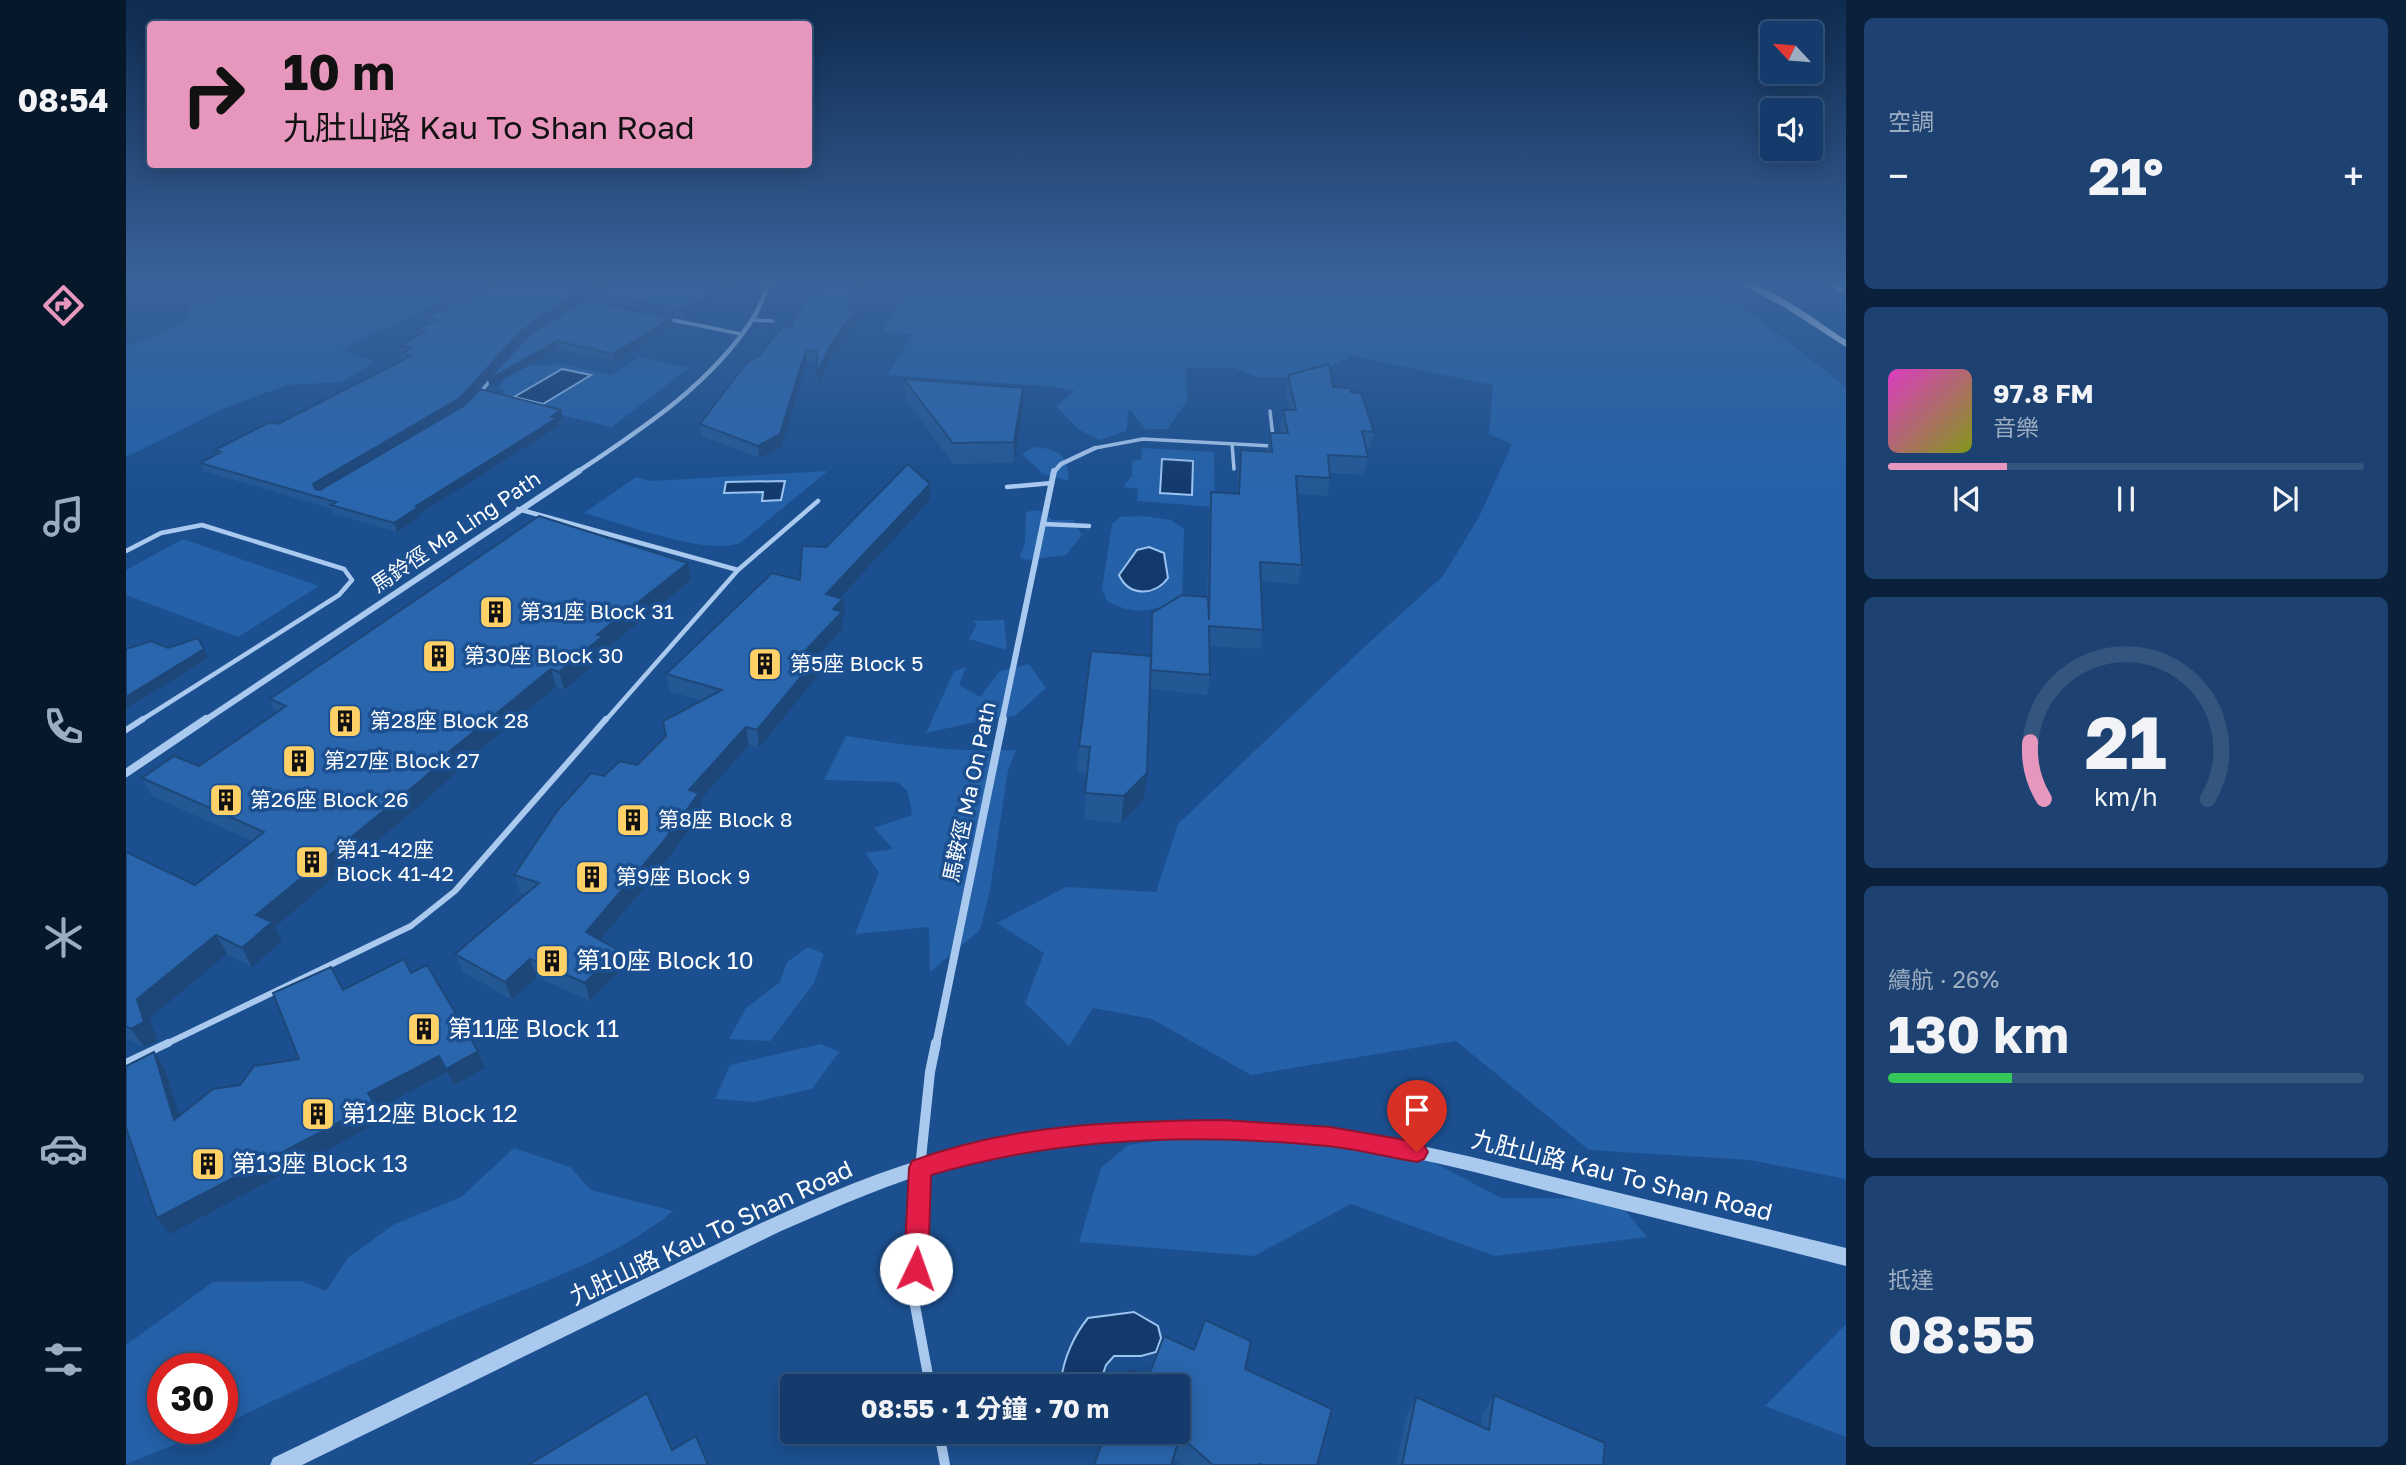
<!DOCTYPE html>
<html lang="zh-TW">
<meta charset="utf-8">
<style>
:root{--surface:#143b6b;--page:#1d4271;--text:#f1f3f6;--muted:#9dadc1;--line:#33557e;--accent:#e797bd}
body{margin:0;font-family:"Golos Text","Noto Sans TC",sans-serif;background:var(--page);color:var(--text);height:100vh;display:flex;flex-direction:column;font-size:26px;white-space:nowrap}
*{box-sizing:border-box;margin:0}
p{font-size:23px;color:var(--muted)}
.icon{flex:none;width:38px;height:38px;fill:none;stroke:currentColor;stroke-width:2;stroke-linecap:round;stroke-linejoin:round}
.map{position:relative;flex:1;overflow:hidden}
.panel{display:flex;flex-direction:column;gap:18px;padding:18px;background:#0b203b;width:560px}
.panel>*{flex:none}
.hud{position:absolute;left:21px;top:21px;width:665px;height:147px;border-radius:7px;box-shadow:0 4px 18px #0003,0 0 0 2px var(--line);background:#e797bd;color:#111;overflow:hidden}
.needle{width:46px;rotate:296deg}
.fabs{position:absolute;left:1634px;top:21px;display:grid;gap:14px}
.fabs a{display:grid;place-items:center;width:63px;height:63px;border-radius:7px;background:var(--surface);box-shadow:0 4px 18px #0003,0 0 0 2px var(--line);font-size:35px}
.speed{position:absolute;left:21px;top:1353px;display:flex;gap:14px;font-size:35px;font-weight:700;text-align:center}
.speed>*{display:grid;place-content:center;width:91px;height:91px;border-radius:50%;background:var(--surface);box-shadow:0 4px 18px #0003,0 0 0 2px var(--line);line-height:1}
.speed .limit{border:10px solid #d22;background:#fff;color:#111}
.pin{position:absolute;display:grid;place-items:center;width:60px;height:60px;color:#fff;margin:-72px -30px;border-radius:50% 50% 50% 0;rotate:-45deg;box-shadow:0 0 7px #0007}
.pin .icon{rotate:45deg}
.me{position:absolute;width:77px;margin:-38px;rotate:3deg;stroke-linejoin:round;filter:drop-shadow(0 0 5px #0008)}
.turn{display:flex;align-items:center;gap:24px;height:147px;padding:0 21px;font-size:32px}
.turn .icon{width:91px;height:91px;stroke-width:2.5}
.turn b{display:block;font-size:49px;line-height:60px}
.big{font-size:52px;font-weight:700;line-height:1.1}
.panel .tile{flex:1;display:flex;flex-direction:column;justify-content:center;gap:10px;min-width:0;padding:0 24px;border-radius:10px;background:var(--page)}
.panel .dial{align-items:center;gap:0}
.dial svg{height:182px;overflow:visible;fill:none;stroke:var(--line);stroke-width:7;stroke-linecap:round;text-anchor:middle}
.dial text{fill:var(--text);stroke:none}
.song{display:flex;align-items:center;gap:21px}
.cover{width:84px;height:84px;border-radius:10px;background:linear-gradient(135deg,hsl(310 70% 55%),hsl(70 70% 35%))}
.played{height:7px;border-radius:4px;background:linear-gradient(90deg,var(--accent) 25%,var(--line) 25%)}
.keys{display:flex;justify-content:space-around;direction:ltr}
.heat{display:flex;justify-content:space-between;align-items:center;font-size:38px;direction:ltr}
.charge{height:10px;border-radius:5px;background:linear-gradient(90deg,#34c759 26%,var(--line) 0)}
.trip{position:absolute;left:654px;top:1374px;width:410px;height:70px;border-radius:7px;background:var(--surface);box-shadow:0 4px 18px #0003,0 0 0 2px var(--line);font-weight:700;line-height:70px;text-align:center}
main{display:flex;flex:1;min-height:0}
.menu{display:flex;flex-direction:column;width:126px;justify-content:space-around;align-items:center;background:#08182b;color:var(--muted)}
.menu .icon{width:49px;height:49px}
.menu .selected{color:var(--accent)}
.menu b{font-size:32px;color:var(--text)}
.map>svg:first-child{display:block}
.green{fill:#2461a8}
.water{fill:#123a6d;stroke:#9cc4f0;stroke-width:2}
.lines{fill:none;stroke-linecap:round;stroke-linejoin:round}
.service-far3{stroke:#a9c9ee;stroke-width:3.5}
.service-far2{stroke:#a9c9ee;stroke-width:4.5}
.service-far1{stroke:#a9c9ee;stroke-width:6}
.service{stroke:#a9c9ee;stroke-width:8}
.minor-far3{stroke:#a9c9ee;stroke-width:4.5}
.minor-far2{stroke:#a9c9ee;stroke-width:6}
.minor-far1{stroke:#a9c9ee;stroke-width:8}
.minor{stroke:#a9c9ee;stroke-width:10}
.tertiary{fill:#a9c9ee;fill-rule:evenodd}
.secondary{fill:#d6e6fa;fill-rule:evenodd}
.rail-casing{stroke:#fff;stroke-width:5}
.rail{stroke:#1b4f8f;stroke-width:3.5;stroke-dasharray:10;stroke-linecap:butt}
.wall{fill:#245895}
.shaded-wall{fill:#1d4779}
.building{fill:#2a66ad;stroke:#1d4779;stroke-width:2}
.route{fill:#e11d48;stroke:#92132f;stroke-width:2}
.labels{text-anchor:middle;stroke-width:7;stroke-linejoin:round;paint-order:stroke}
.street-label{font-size:21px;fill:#fff;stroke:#1b4f8f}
.poi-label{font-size:21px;fill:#fff;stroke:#1b4f8f;text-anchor:start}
.near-poi-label{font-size:24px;fill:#fff;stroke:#1b4f8f;text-anchor:start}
.near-street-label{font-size:24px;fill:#fff;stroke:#1b4f8f}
</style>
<main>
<nav class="menu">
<b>08:54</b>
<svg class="icon selected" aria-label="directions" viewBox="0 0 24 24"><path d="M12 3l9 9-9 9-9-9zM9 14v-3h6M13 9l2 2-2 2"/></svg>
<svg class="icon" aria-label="music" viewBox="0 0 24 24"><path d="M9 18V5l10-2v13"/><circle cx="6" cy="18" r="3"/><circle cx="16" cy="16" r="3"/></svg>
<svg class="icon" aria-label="phone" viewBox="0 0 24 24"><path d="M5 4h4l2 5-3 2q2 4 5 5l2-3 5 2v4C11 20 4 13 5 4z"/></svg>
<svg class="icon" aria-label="climate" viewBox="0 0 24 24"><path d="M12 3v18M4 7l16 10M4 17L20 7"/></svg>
<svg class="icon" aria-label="car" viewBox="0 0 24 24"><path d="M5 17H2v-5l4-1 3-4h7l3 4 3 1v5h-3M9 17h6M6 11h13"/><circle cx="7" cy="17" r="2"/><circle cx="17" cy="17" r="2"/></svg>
<svg class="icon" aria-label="filters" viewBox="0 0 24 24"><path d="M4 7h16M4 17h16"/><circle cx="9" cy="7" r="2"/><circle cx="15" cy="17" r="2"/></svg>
</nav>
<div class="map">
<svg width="1720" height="1465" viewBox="0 0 1720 1465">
<rect width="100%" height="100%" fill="#1b4f8f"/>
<path class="green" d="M164,281h195l-144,69 34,11 -32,21 -56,3 -62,23 -99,49v-111l36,-13 25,-13 3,-16z
M777,281h777l73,33 93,73v792l-96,-19 -161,-10 -133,-109 -205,34 -99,-56 -59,-11 -24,38 -44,-43 19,-50 -47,-30 69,-36 90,5 22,-68 184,-175 81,-73 36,-59 33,-73 -23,-10 4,-49 -141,-29 -44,22 -51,-1 -23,-9h-48l1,33 -20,28h-21l-17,-20 -3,22 -27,9 -21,-11 -22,-23 19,-15 -30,-5 -158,-11 26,-41 -30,-2 21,-44z
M1646,281c38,0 43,5 74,24v4z
M514,357l49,11 -77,59 -119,-28 13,-8 -8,-3 16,-23h38l5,-2 54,12z
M907,447c26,2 35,7 36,34l-26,-7 -21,-20z
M1016,448l72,4 1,55 -78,-6 1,-12 -15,-2 9,-11v-15l9,-2z
M702,471l-88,72c-34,13 -119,-20 -156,-30l52,-36 15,4z
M912,510l15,10h20l9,15 -16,20 -38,5 -9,-3 6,-13 1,-32z
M1017,516l28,4 13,9 -2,72c-32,9 -45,16 -75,0l-5,-12 10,-65 8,-7z
M57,539l136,47 -81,51 -112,-42v-25z
M878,620l3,30 -38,-11 8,-15 -5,-3z
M903,664l17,24 -31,28 -26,3 -63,14 28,-62 12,-4 -7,18 21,12 20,-26z
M720,736c57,9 112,17 170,14l-8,20 -18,120 -10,40 -50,42 -1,-45 -74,7 24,-61 -13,-20 27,-4 -19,-21 38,-13 -4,-23 -10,-10 -74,-2z
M682,947l16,7 -10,29 -44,58 -41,-2 17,-31 34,-26 7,-20z
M695,1044l18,8 -27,37 -58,13 -39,-3 15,-34z
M1073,1135l132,8 89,12 81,43 115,1 31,38 -152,19 -144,-52 -97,52 -175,-14 22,-74 27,-23z
M388,1148l56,19 21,23 82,21c-56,47 -137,73 -204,101 -83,36 -165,74 -247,113v-57h-59v60h53l-90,36v-119l87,-63 89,-1 24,10 22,-33 45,-33 68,-28z
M1720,1324v113l-81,-31z"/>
<path class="water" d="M436,369l29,6 -48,29 -29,-7z
M1036,459l31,2 -1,34 -32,-2z
M659,481l-4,19 -19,1 1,-9 -39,1 2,-11z
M1023,547l15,6 4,25c-13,18 -39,19 -49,-3l18,-25z
M1008,1312l24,14 3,12 -5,14 -15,4h-27l-8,9 -7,21h-34l-4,-6c3,-22 13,-45 27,-62z"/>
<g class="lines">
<path class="service-far3" d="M542,319l73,15
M626,320l21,1
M353,394l14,-17
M1106,444l2,25
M969,448l48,-9 131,7 -4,-35"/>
<path class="service-far2" d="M881,487l45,-4
M392,509l220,61
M917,524l46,2
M0,551l35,-18 41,-8 142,44 8,11 -13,15 -199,126
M479,721l133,-151 80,-69"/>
<path class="service-far1" d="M0,730l17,-11
M38,1045l247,-119 44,-35 151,-172"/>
<path class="service" d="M0,1063l42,-20"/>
<path class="minor-far3" d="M450,473c64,-43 133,-87 176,-153 8,-12 12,-26 18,-39
M927,473l8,-9 34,-16"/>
<path class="minor-far2" d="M78,721l375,-250
M876,721l52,-250"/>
<path class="minor-far1" d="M0,773l80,-54
M810,1045l67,-326"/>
<path class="minor" d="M804,1386l-16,-86 6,-132 10,-96 6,-29
M813,1432l6,33"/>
<path class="tertiary" d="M1071,1121l89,3 100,14 86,19 374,91v18c-89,-23 -178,-45 -267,-67 -74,-19 -149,-40 -225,-52 -132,-20 -274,-16 -403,19 -59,16 -114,41 -170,65l-479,234h-32l3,-7c122,-59 244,-118 367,-177 101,-48 202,-101 311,-130 80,-21 164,-28 246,-30z"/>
<path class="secondary" d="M1609,281c31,0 84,42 111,59v7l-62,-40z"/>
<g class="rail-casing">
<path id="rail" d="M1699,281l21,11"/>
</g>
<use href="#rail" class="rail"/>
</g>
<path class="wall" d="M691,281h45l-9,27h4l1,11 -28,40 -12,26 -1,-23 -10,-1 -25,85 -23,12 -57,-22 -2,-12 58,-67 33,-30 26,-34z
M607,288l-49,30 -88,-18 -2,-7z
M299,317l97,22 -60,67 -85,50 184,-46 2,9 -5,3 1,4 -140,88 1,3 -23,15 -63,-18 -2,-5 -128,-38 -4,-8 17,-9 -2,-4 63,-26 125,-64 -2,-14 19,-13 -1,-4 8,-4z
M546,318l1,7 -59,36 -56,-12 -68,38 -2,-7 38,-42z
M1162,375l63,17 23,40 -4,17h-4l2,8 -4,18 -34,-2v5l-3,18 -30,-2 5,71 -4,19 -37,-3 2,49 -3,19 -51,-3 1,29 -3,20 -57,-6 -6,110 -23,24 -37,-4 3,-46 -10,-1 2,-26 71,-90 2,-43 55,-16 2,-86 2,-19 26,2 1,-27 3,-17 26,2 3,-19h11l-1,-6 3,-17h6l-3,-19z
M778,379l119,9v20l-9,55 -61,1 -48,-65z
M804,484v16l-90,98 3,1 2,16 -3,3 1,10 -24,27 2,17 -62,76 -10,-3 -48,54 2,12 -36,49 -67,80 18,10 5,18 -33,33 -53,-24 -25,23 -49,-28 -8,-18 70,-59 -5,-2 -6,-18 90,-99 33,-11 65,-64 -32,-10 -4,-17 134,-94 26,-33z
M562,563l3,17 -85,69 1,5 -43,36 -8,-3 -99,82 1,2 -32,29 -151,127 7,14 -30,26 -25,-13 -77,64 7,23 -13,6 -18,-9v-186l69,33 57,-44 -100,-45 -10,-18 57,-12 77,-53 -6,-14z
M1068,1350l51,19 72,96h-136l-7,-6 -26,-81z
M1368,1395l109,70h-207l10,-48 10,-20 65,29 1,-11z"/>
<path class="shaded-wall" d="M470,281h13l-87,58 -60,67 -145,86 1,6 -5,-14 208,-153z
M605,281h1l1,7 -49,30 -2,-7z
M732,281h4l-13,37 -1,-10z
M731,308l1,11 -28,40 -12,26 -1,-11 12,-26z
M546,318l1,7 -59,36 -1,-7z
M431,341l1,8 -68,38 -2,-7z
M680,350l1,11 -25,85 -23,12 -1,-12z
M897,388v20l-9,55v-21z
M435,410l2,9 -5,3 1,4 -140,88 1,3 -23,15 -3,-9 22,-17z
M804,484v16l-102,111 -2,-17z
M562,563l3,17 -85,69 1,5 -43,36 -5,-18 38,-37z
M717,599l2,16 -3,3 1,10 -24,27 2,17 -62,76 -2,-18 48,-79 28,-42z
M78,649l4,9 -82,51v-12z
M425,669l5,18 -99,82 1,2 -32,29 -151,127 7,14 -30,26 -10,-19 14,-33 193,-163z
M620,727l3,18 -48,54 2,12 -36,49 -75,90 -6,-18 103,-142z
M1021,773l-3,26 -23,24 3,-27z
M90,935l11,19 -77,64 7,23 -13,6 -13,-18 6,-30z
M492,950l5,18 -33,33 -5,-18z
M404,959l7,18 -25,23 -7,-18z
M352,1051l7,17 -31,17 -8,-16z
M28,1052l11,17 21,67 -12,-16z
M313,1056l8,16 -70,37 6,11 -213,114 -13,-16 211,-125z
M1054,1436l-7,29h-2z"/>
<path class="building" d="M375,281h95l-75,50 -61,67 -147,86 2,5 5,1 145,-85 15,-16 81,21 -10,7 6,1 -141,88 1,2 -23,15 -63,-18 5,-3 -136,-39 21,-11 -6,-2 55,-28 8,2 133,-68 -9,-3 10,-5 -11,-2 24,-15 -6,-2 18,-9 -12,-3z
M486,281h119l-49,30 -88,-18z
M691,281h41l-10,27h9l-28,40 -12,26v-23l-11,-1 -26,84 -22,12 -58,-22 47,-62 11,-5 24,-30h9l19,-35 7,1z
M458,300l88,18 -59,36 -56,-13 -69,39 38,-42z
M1203,364l4,23 17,1 1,4 10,1 13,39 -12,-1 6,26 -40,-2 2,23 -34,-2 6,89 -42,-3 3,68 -54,-4 1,49 -59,-5 1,-57 30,-18 26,2 1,23 2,-128 28,2 2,-44 31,2 -2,-19h18l-5,-23h13l-8,-35z
M778,379l119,9 -9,54 -61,1z
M782,464l22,20 -104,110 17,5 -10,10 9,3 -37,39 14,4 -62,75 -11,-3 -57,63 10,3 -36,49 -77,90 32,18 -33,33 -55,-24 -25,23 -50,-28 84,-71 -25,-8 43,-64 34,-38 13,3 16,-15 17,4 29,-29 -3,-15 59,-31 -56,-16 106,-101 28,7 2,-34 24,1z
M413,516l149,47 -91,72 6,1 -44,36 -8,-3 -102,83 3,1 -33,29 -163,133 16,7 -30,26 -26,-13 -79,64 7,23 -13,7 -5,-3v-174l69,33 69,-53 -122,-54 32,-22 25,10 87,-60 -16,-7z
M72,638l6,11 -78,48v-48l25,-8 17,7z
M965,651l60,5 -4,117 -23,23 -39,-3 5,-46 -11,-1z
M278,959l7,14 16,-8 51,86 -32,18 -7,-13 -71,37 6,11 -217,114 -31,-90v-62l28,-14 20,68 39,-31 27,-4 14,-19 45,-7 -26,-66 58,-26 12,23z
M1079,1320l46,21 -6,28 87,40 -15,56h-55l-3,-1 -2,1h-44l-33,-29 -9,29h-77l12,-33h72v-46h-54l6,-16 18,8 16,-42 30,14z
M521,1393l25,57 24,-14 12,29h-180z
M1368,1395l111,48 -2,22h-201l14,-68 73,33z"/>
<linearGradient id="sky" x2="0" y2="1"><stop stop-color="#0f2b4f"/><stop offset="0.58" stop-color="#39639b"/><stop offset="1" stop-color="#39639b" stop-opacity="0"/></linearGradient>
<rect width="1720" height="486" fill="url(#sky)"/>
<path class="route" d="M1097,1120l107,7 87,15 7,3 4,7 -4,7 -7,3c-30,-5 -60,-13 -90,-16 -132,-13 -268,-9 -396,29l-3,94 -4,8 -8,3 -9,-3 -3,-8 5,-101 3,-7c99,-37 207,-40 311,-41z"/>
<defs>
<g id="building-square" transform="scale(1.75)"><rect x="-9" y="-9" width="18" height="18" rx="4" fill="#ffd166" stroke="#1b4f8f"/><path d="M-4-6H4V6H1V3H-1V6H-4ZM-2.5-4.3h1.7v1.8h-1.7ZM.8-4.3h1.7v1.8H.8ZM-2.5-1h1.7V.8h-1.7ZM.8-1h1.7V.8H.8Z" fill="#111"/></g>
</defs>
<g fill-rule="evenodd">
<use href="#building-square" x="370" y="612"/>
<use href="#building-square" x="313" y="656"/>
<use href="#building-square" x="639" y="664"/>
<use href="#building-square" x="219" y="721"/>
<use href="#building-square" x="173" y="761"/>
<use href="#building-square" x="100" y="800"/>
<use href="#building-square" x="507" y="820"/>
<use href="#building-square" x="186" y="862"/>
<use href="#building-square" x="466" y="877"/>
<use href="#building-square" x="426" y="961"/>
<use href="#building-square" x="298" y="1029"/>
<use href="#building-square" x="192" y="1114"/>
<use href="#building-square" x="82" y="1164"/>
</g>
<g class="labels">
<g class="street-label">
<text transform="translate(330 532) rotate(-34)" y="7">馬鈴徑 Ma Ling Path</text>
<text transform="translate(844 792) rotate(-78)" y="7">馬鞍徑 Ma On Path</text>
</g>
<g class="poi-label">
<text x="394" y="619">第31座 Block 31</text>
<text x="338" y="663">第30座 Block 30</text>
<text x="664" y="671">第5座 Block 5</text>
<text x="244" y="728">第28座 Block 28</text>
<text x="198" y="768">第27座 Block 27</text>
<text x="124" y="807">第26座 Block 26</text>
<text x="532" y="827">第8座 Block 8</text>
<text x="210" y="857">第41-42座<tspan x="210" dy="24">Block 41-42</tspan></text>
<text x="490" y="884">第9座 Block 9</text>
</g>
<g class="near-poi-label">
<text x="450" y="969">第10座 Block 10</text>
<text x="322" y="1037">第11座 Block 11</text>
<text x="216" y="1122">第12座 Block 12</text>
<text x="106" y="1172">第13座 Block 13</text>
</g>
<g class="near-street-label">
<text transform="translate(1496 1176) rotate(14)" y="8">九肚山路 Kau To Shan Road</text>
<text transform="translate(585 1233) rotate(-25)" y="8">九肚山路 Kau To Shan Road</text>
</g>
</g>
</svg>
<div class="fabs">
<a><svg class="needle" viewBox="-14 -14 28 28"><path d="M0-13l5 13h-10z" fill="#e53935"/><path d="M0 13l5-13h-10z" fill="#9dadc1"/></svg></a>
<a><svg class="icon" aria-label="sound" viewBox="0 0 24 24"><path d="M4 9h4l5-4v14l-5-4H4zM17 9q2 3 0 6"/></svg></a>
</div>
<div class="speed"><div class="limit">30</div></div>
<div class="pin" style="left:1291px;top:1152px;background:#d93025"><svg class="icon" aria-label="arrive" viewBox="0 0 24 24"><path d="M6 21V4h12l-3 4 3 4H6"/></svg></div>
<svg class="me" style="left:790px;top:1269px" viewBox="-20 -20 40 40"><circle r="19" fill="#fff"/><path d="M0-13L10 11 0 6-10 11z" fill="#e11d48"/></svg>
<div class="trip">08:55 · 1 分鐘 · 70 m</div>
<div class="hud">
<div class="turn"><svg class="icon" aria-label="right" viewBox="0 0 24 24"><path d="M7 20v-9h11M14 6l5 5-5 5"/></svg><div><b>10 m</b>九肚山路 Kau To Shan Road</div></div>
</div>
</div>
<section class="panel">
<div class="tile"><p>空調</p>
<div class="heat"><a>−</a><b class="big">21°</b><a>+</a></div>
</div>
<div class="tile">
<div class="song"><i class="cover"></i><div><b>97.8 FM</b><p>音樂</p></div></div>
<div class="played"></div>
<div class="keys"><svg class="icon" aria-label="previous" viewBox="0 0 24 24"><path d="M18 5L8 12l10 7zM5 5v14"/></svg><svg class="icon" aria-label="pause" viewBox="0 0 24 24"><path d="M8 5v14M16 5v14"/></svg><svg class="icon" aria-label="next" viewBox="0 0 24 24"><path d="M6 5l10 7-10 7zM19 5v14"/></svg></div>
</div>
<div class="tile dial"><svg viewBox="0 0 100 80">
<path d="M14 69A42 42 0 1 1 86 69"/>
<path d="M14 69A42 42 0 0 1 8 44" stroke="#e797bd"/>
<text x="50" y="56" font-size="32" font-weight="700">21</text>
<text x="50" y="72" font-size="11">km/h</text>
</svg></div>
<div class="tile"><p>續航 · 26%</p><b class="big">130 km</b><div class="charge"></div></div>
<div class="tile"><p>抵達</p><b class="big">08:55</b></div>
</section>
</main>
